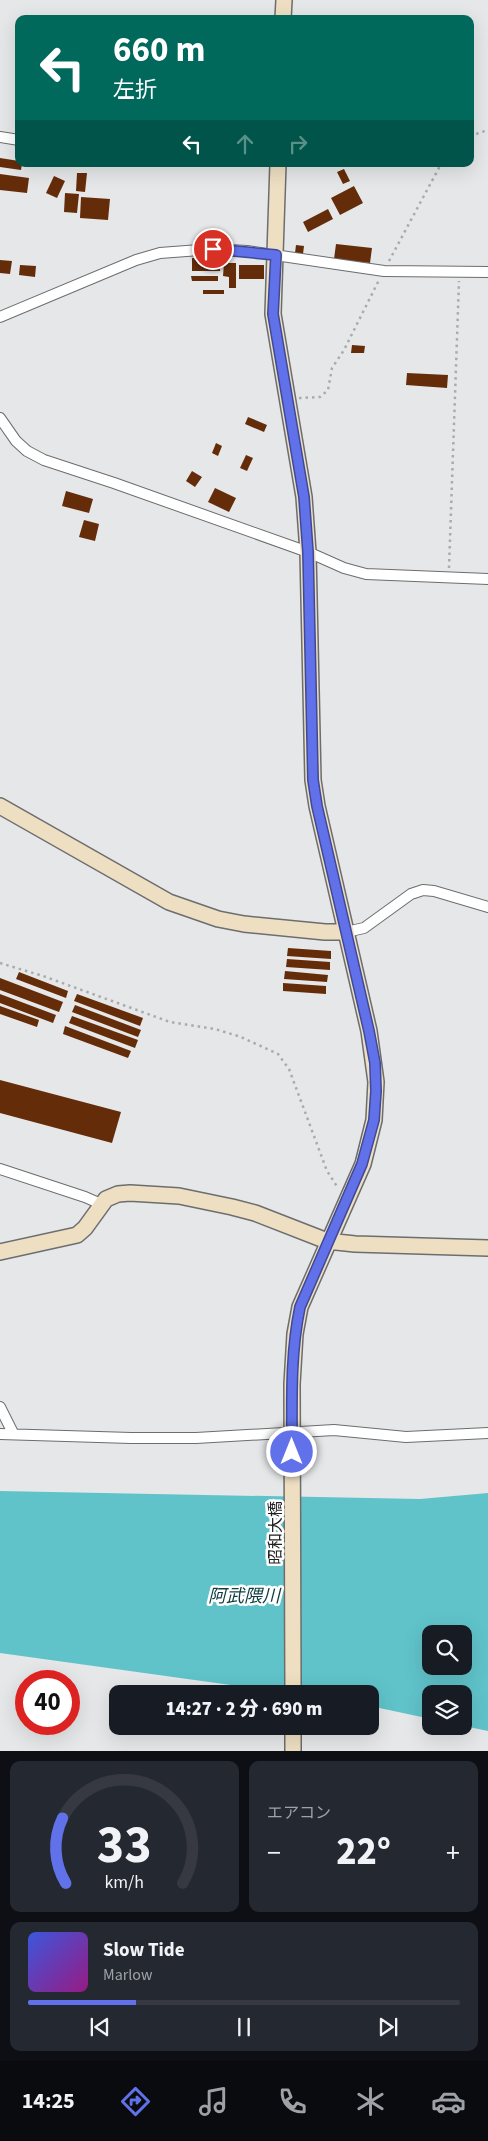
<!DOCTYPE html>
<html lang="ja">
<meta charset="utf-8">
<style>
:root{--surface:#171b24;--page:#242831;--text:#f1f3f6;--muted:#9ea1a6;--line:#363941;--accent:#6171e9}
body{margin:0;font-family:"Source Sans 3","Noto Sans JP",sans-serif;background:var(--page);color:var(--text);height:100vh;display:flex;flex-direction:column;font-size:19px;white-space:nowrap}
*{box-sizing:border-box;margin:0}
p{font-size:16px;color:var(--muted)}
.icon{flex:none;width:28px;height:28px;fill:none;stroke:currentColor;stroke-width:2;stroke-linecap:round;stroke-linejoin:round}
.map{position:relative;height:1751px;overflow:hidden}
.drawer{display:flex;flex-direction:column;gap:10px;padding:10px;background:#0d0f14;flex:1}
.drawer>*{flex:none}
.guide{position:absolute;left:15px;top:15px;width:459px;height:152px;border-radius:10px;box-shadow:0 5px 20px #0002;background:#00695c;color:#fff;overflow:hidden}
.fabs{position:absolute;left:422px;top:1625px;display:grid;gap:10px}
.fabs a{display:grid;place-items:center;width:50px;height:50px;border-radius:10px;background:var(--surface);box-shadow:0 5px 20px #0002;font-size:25px}
.speed{position:absolute;left:15px;top:1670px;display:flex;gap:10px;font-size:25px;font-weight:700;text-align:center}
.speed>*{display:grid;place-content:center;width:65px;height:65px;border-radius:50%;background:var(--surface);box-shadow:0 5px 20px #0002;line-height:1}
.speed .limit{border:8px solid #d22;background:#fff;color:#111}
.pin{position:absolute;display:grid;place-items:center;width:42px;height:42px;color:#fff;margin:-21px;border:2px solid #fff;border-radius:50%;box-shadow:0 1px 5px #0007}
.me{position:absolute;width:55px;margin:-28px;rotate:0deg;stroke-linejoin:round;filter:drop-shadow(0 0 4px #0008)}
.turn{display:flex;align-items:center;gap:18px;height:105px;padding:0 15px;font-size:22px}
.turn .icon{width:65px;height:65px;stroke-width:2.5}
.turn b{display:block;font-size:35px;line-height:42px}
.lanes{display:flex;align-items:center;height:48px;padding:0 15px;background:#0003;justify-content:center;gap:25px;direction:ltr}
.lanes .off{opacity:.35}
.big{font-size:38px;font-weight:800;line-height:1.1}
.drawer .card{flex:1;display:flex;flex-direction:column;justify-content:center;gap:8px;min-width:0;padding:0 18px;border-radius:10px;background:var(--page)}
.drawer .dial{align-items:center;gap:0}
.dial svg{height:130px;overflow:visible;fill:none;stroke:var(--line);stroke-width:7;stroke-linecap:round;text-anchor:middle}
.dial text{fill:var(--text);stroke:none}
.song{display:flex;align-items:center;gap:15px}
.cover{width:60px;height:60px;border-radius:8px;background:linear-gradient(135deg,hsl(230 70% 55%),hsl(310 70% 35%))}
.played{height:5px;border-radius:2px;background:linear-gradient(90deg,var(--accent) 25%,var(--line) 25%)}
.keys{display:flex;justify-content:space-around;direction:ltr}
.heat{display:flex;justify-content:space-between;align-items:center;font-size:28px;direction:ltr}
.drawer .tiles{flex:1;display:grid;gap:10px;grid-template-columns:1fr 1fr}
.card:last-child{grid-column:span 2}
.trip{position:absolute;left:109px;top:1685px;width:270px;height:50px;border-radius:10px;background:var(--surface);box-shadow:0 5px 20px #0002;font-weight:800;line-height:50px;text-align:center}
.menu{display:flex;height:80px;justify-content:space-around;align-items:center;background:#090b0e;color:var(--muted)}
.menu .icon{width:35px;height:35px}
.menu .selected{color:var(--accent)}
.menu b{font-size:22px;color:var(--text)}
.map>svg:first-child{display:block}
.water{fill:#60c3ca;fill-rule:evenodd}
.building{fill:#652c0a}
.lines{fill:none;stroke-linecap:round;stroke-linejoin:round}
.street-casing{stroke:#6c6d6e;stroke-width:12}
.secondary-casing{stroke:#6c6d6e;stroke-width:18}
.path{stroke:#aaabac;stroke-width:2.5;stroke-dasharray:2.5 4;stroke-linecap:butt}
.street{stroke:#fff;stroke-width:10}
.secondary{stroke:#eedfc2;stroke-width:15}
.route-casing{stroke:#3f4997;stroke-width:12}
.route{stroke:#6171e9;stroke-width:9}
.labels{text-anchor:middle;stroke-width:5;stroke-linejoin:round;paint-order:stroke}
.street-label{font-size:16px;fill:#202021;stroke:#fff}
.water-label{font-size:18px;font-style:italic;fill:#0e3d40;stroke:#fff}
</style>
<div class="map">
<svg width="488" height="1751" viewBox="0 0 488 1751">
<rect width="100%" height="100%" fill="#e6e7e8"/>
<path class="water" d="M0,1491l420,8 68,-6v238l-24,-5v-32h-33v25l-61,-13v-12h-74l-296,-41zM431,1634h33v32h-33z"/>
<path class="building" d="M0,158l19,3v3h3l-1,6 -21,-3z
M344,169l6,12 -7,3 -6,-12z
M77,173h10l-2,19 -9,-1z
M0,174l29,4 -2,15 -27,-3z
M54,176l11,5 -8,17 -11,-5z
M354,186l9,17 -23,12 -9,-17z
M65,193l14,1 -2,19 -13,-1z
M81,197l29,2 -2,21 -28,-2z
M328,209l5,10 -25,13 -5,-10z
M336,244l36,4 -2,15 -36,-4z
M296,245l8,1 -1,8 -8,-1z
M192,258l28,1v12h-28z
M0,260l12,1 -2,13 -10,-1z
M224,263h12v25h-7v-11l-6,-1z
M20,265l16,1 -1,11 -16,-2z
M239,265h25v14h-25z
M191,276h27v5h-26z
M203,290h21v4h-21z
M352,345l13,1 -1,7h-13z
M407,373l41,2 -1,13 -41,-3z
M248,417l19,8 -3,7 -19,-8z
M216,443l6,3 -4,10 -6,-3z
M246,455l7,3 -6,13 -7,-3z
M192,471l10,6 -7,10 -9,-6z
M215,488l21,10 -7,14 -21,-10z
M66,491l27,8 -4,14 -27,-7z
M84,520l15,4 -4,17 -16,-4z
M288,948l43,3v8l-44,-3z
M287,959l43,3v8l-44,-3z
M285,971l43,4 -1,7 -43,-3z
M19,972l49,19 -2,7 -50,-19z
M0,978l63,24 -4,10 -59,-22z
M283,983l43,3v8l-43,-3z
M0,994l56,21 -3,8 -53,-20z
M77,994l66,24 -3,8 -66,-25z
M75,1005l66,25 -3,7 -66,-25z
M0,1006l39,14 -2,7 -37,-13z
M72,1016l66,24 -3,8 -66,-25z
M65,1026l66,25 -3,7 -65,-24z
M0,1080l121,32 -9,31 -112,-30z"/>
<g class="lines">
<g class="street-casing">
<path id="street" d="M0,137l19,3
M0,317l136,-57 24,-7 53,-4 34,2 137,20 104,1
M0,418l16,23 11,10 17,9 70,23 194,69 36,16 22,6 122,5
M346,932l18,-4 47,-34 12,-4 11,1 54,16
M0,1169l85,28 16,7
M0,1407l13,26
M0,1434l131,4h65l138,-8 72,7 82,-4"/>
</g>
<g class="secondary-casing">
<path id="secondary" d="M283,19l1,-19
M278,164l-5,150 31,183 4,55 5,228 4,26 52,225 7,51 -2,38 -11,44 -63,143 -5,27 -3,50 1,310
M0,806l169,96 49,17 26,5 81,8h21
M0,1252l77,-17 8,-7 21,-29 12,-5 12,-1 49,3 53,11 23,6 72,28 28,3 133,4
M293,1726v25"/>
</g>
<path class="path" d="M470,136l18,-6
M389,261l52,-97
M299,398l21,-1 8,-7 4,-22 12,-18 35,-70
M449,568l10,-287
M0,963l43,13 127,46 45,7 26,8 37,17 11,15 38,102 11,17"/>
<use href="#street" class="street"/>
<use href="#secondary" class="secondary"/>
</g>
<g class="lines">
<g class="route-casing">
<path id="route" d="M213,249l63,6 -3,59 31,183 4,55 5,228 4,26 52,225 6,32 1,28 -2,29 -12,44 -62,143c-10,48 -8,96 -8,145"/>
</g>
<use href="#route" class="route"/>
</g>
<g class="labels">
<g class="street-label">
<text transform="translate(275 1533) rotate(-90)" y="6">昭和大橋</text>
</g>
<g class="water-label">
<text x="244" y="1602">阿武隈川</text>
</g>
</g>
</svg>
<div class="fabs">
<a><svg class="icon" aria-label="search" viewBox="0 0 24 24"><circle cx="10" cy="10" r="6"/><path d="M15 15l6 6"/></svg></a>
<a><svg class="icon" aria-label="layers" viewBox="0 0 24 24"><path d="M12 4l9 5-9 5-9-5zM3 14l9 5 9-5"/></svg></a>
</div>
<div class="speed"><div class="limit">40</div></div>
<div class="pin" style="left:213px;top:249px;background:#d93025"><svg class="icon" aria-label="arrive" viewBox="0 0 24 24"><path d="M6 21V4h12l-3 4 3 4H6"/></svg></div>
<svg class="me" style="left:292px;top:1452px" viewBox="-20 -20 40 40"><circle r="17" fill="#6171e9" stroke="#fff" stroke-width="3"/><path d="M0-11L8 9 0 5-8 9z" fill="#fff"/></svg>
<div class="trip">14:27 · 2 分 · 690 m</div>
<div class="guide">
<div class="turn"><svg class="icon" aria-label="left" viewBox="0 0 24 24"><path d="M17 20v-9H6M10 6l-5 5 5 5"/></svg><div><b>660 m</b>左折</div></div>
<div class="lanes"><svg class="icon" aria-label="left" viewBox="0 0 24 24"><path d="M17 20v-9H6M10 6l-5 5 5 5"/></svg><svg class="icon off" aria-label="ahead" viewBox="0 0 24 24"><path d="M12 20V5M6 11l6-6 6 6"/></svg><svg class="icon off" aria-label="right" viewBox="0 0 24 24"><path d="M7 20v-9h11M14 6l5 5-5 5"/></svg></div>
</div>
</div>
<section class="drawer">
<div class="tiles">
<div class="card dial"><svg viewBox="0 0 100 80">
<path d="M14 69A42 42 0 1 1 86 69"/>
<path d="M14 69A42 42 0 0 1 12 29" stroke="#6171e9"/>
<text x="50" y="56" font-size="32" font-weight="700">33</text>
<text x="50" y="72" font-size="11">km/h</text>
</svg></div>
<div class="card"><p>エアコン</p>
<div class="heat"><a>−</a><b class="big">22°</b><a>+</a></div>
</div>
<div class="card">
<div class="song"><i class="cover"></i><div><b>Slow Tide</b><p>Marlow</p></div></div>
<div class="played"></div>
<div class="keys"><svg class="icon" aria-label="previous" viewBox="0 0 24 24"><path d="M18 5L8 12l10 7zM5 5v14"/></svg><svg class="icon" aria-label="pause" viewBox="0 0 24 24"><path d="M8 5v14M16 5v14"/></svg><svg class="icon" aria-label="next" viewBox="0 0 24 24"><path d="M6 5l10 7-10 7zM19 5v14"/></svg></div>
</div>
</div>
</section>
<nav class="menu">
<b>14:25</b>
<svg class="icon selected" aria-label="directions" viewBox="0 0 24 24"><path d="M12 3l9 9-9 9-9-9zM9 14v-3h6M13 9l2 2-2 2"/></svg>
<svg class="icon" aria-label="music" viewBox="0 0 24 24"><path d="M9 18V5l10-2v13"/><circle cx="6" cy="18" r="3"/><circle cx="16" cy="16" r="3"/></svg>
<svg class="icon" aria-label="phone" viewBox="0 0 24 24"><path d="M5 4h4l2 5-3 2q2 4 5 5l2-3 5 2v4C11 20 4 13 5 4z"/></svg>
<svg class="icon" aria-label="climate" viewBox="0 0 24 24"><path d="M12 3v18M4 7l16 10M4 17L20 7"/></svg>
<svg class="icon" aria-label="car" viewBox="0 0 24 24"><path d="M5 17H2v-5l4-1 3-4h7l3 4 3 1v5h-3M9 17h6M6 11h13"/><circle cx="7" cy="17" r="2"/><circle cx="17" cy="17" r="2"/></svg>
</nav>
